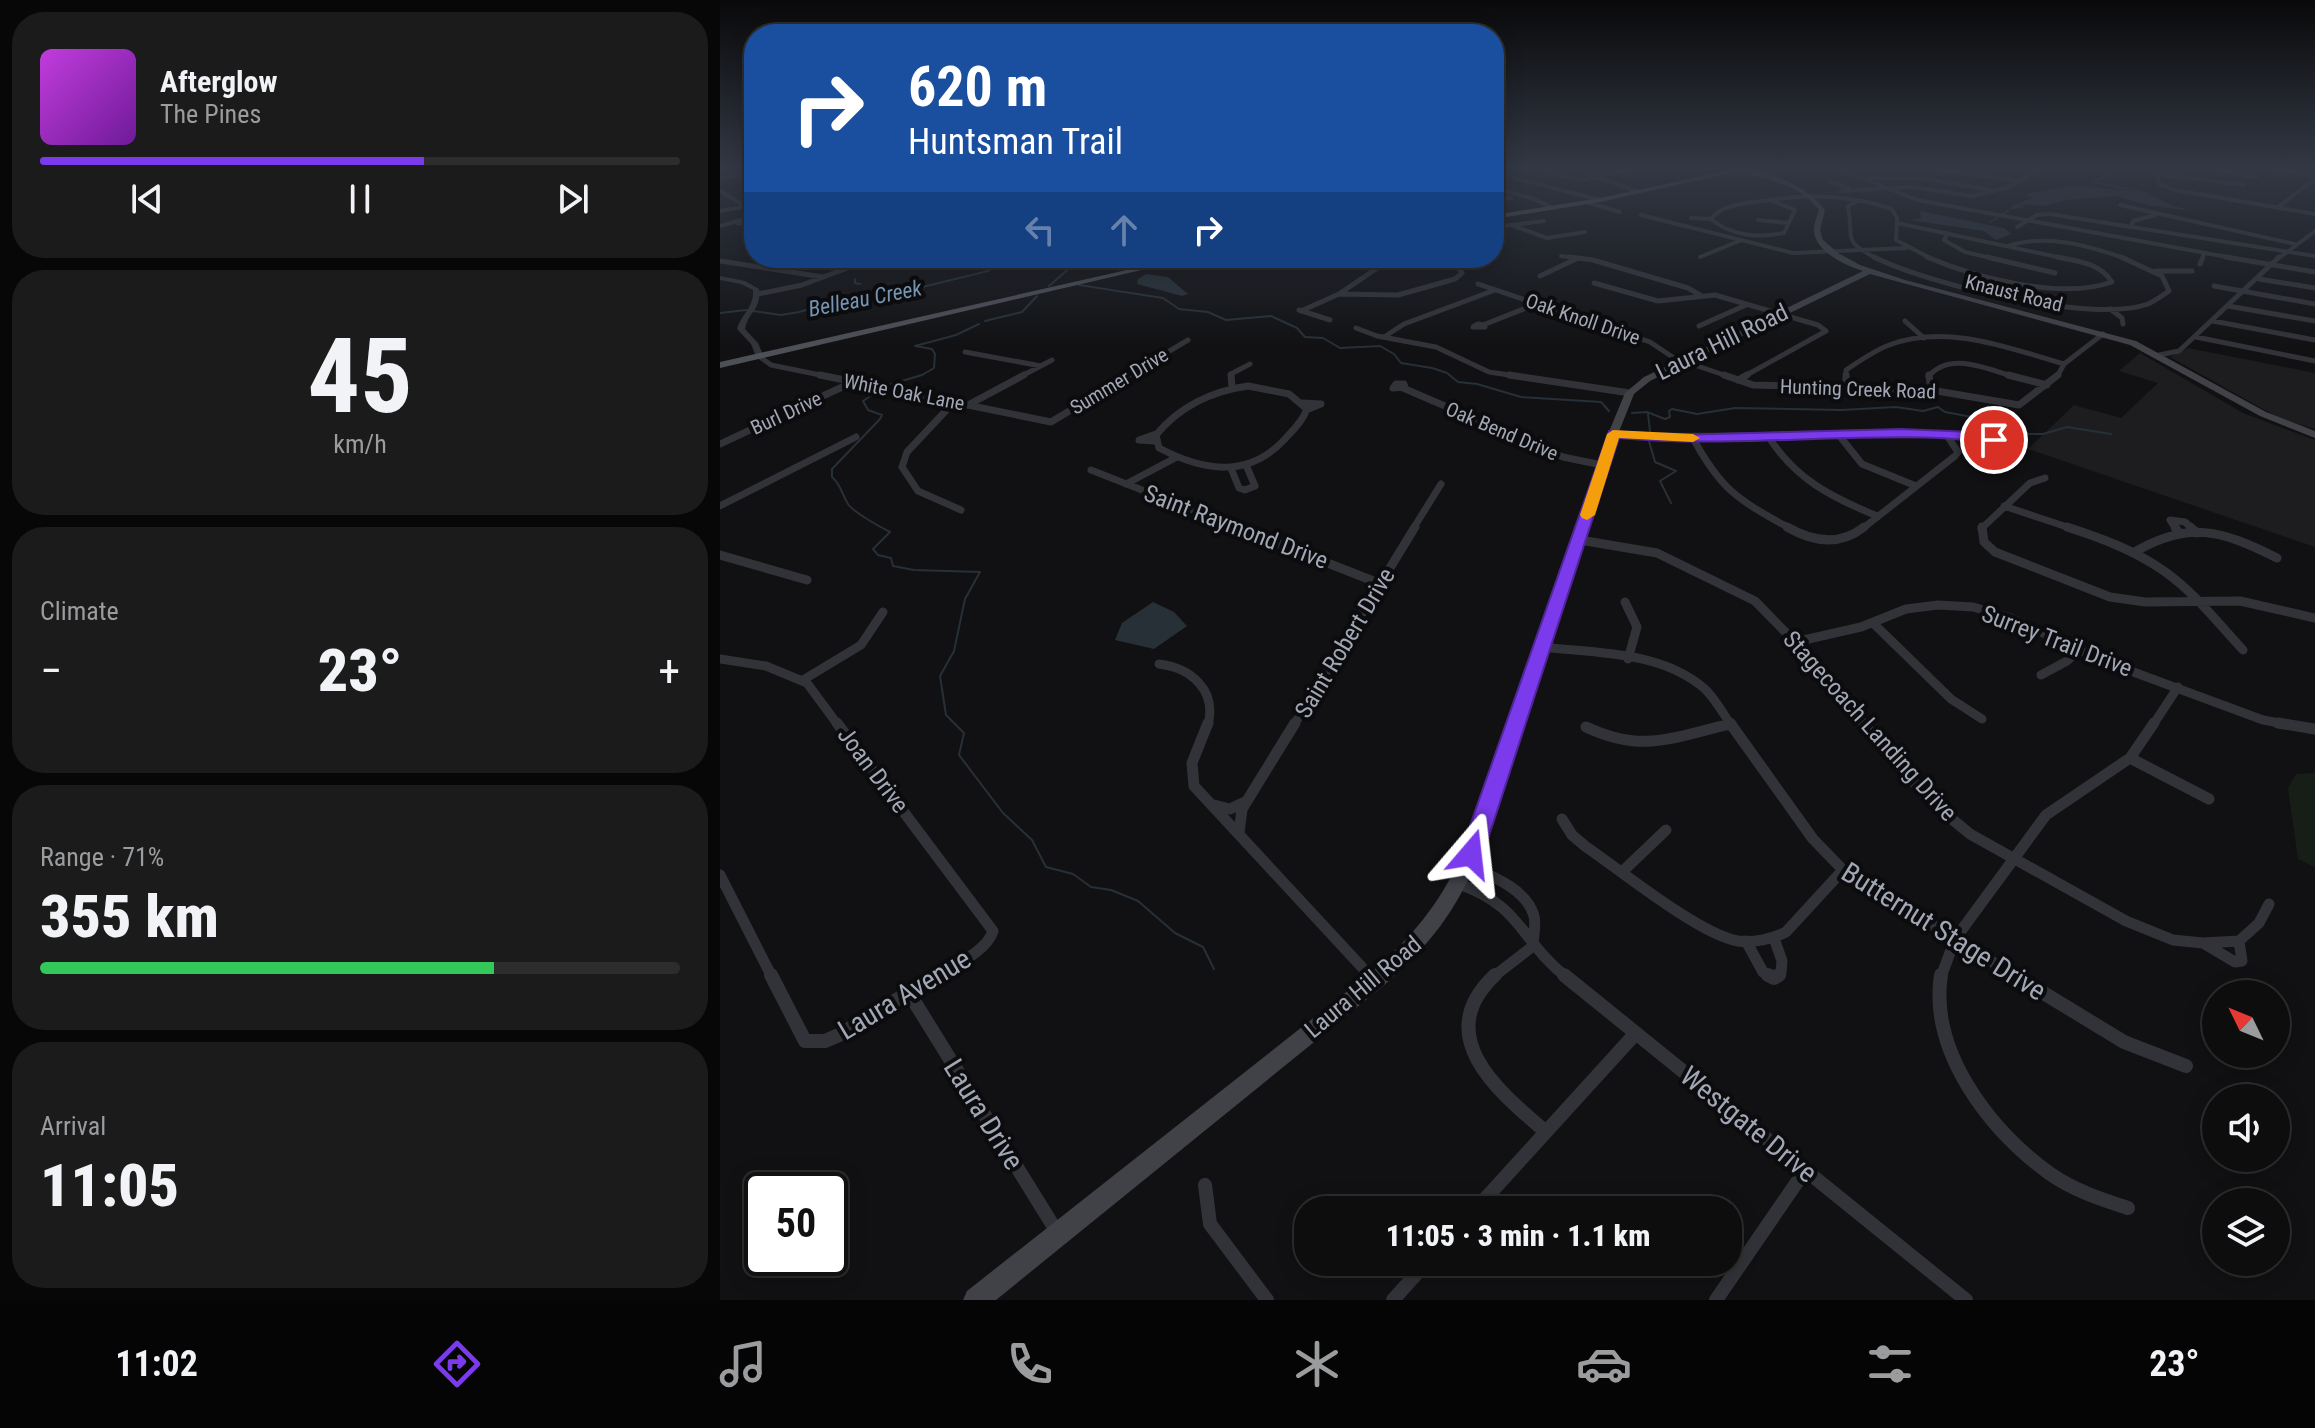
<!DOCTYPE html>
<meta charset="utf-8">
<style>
:root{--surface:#0d0d0e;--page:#1b1b1c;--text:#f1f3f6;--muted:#9a9c9e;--line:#2d2d2e;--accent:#7c3aed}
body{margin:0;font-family:"Roboto Condensed",sans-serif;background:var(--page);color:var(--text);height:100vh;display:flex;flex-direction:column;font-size:30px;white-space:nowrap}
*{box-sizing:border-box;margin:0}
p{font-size:26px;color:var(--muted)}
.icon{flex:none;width:44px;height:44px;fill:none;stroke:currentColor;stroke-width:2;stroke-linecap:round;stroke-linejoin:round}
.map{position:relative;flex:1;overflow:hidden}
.panel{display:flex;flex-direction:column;gap:12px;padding:12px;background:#070708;width:720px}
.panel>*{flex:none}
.guide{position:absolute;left:24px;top:24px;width:760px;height:244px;border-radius:32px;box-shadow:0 4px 20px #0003,0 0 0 2px var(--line);background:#1a4fa0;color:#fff;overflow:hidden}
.needle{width:52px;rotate:313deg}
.controls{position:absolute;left:1482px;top:980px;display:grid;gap:16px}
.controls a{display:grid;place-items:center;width:88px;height:88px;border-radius:50%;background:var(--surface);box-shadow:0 4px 20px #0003,0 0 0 2px var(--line);font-size:40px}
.speed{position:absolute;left:24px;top:1172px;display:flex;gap:16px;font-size:40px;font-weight:700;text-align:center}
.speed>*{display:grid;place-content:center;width:104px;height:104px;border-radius:50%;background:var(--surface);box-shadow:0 4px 20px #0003,0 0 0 2px var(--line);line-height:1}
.speed .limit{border:4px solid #111;border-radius:12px;background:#fff;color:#111}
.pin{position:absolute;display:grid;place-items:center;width:68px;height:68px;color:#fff;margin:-34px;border:4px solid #fff;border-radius:50%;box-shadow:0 2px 8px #0007}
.me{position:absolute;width:88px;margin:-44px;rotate:17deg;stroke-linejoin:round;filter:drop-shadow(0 0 6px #0008)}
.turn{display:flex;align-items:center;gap:28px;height:168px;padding:0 32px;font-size:36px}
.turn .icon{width:104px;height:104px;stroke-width:2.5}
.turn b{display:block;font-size:56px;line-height:68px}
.lanes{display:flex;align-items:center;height:76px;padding:0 32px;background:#0003;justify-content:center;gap:40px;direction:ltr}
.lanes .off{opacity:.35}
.big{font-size:60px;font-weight:800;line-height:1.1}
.panel .tile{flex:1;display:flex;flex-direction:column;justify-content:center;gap:12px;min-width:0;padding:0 28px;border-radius:32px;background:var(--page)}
.panel .dial{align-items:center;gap:0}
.dial b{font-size:104px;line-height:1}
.song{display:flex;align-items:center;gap:24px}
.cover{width:96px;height:96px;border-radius:12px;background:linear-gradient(135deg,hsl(290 70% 55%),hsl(280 70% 35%))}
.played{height:8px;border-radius:4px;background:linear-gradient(90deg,var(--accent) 60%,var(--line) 60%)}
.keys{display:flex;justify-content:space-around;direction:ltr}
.heat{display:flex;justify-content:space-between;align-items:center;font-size:44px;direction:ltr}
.charge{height:12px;border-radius:6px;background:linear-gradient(90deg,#34c759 71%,var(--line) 0)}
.trip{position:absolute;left:574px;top:1196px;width:448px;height:80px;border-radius:32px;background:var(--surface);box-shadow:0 4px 20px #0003,0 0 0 2px var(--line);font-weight:800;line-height:80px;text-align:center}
.menu{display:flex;height:128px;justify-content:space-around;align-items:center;background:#050506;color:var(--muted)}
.menu .icon{width:56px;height:56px}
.menu .on{color:var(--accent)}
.menu b{font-size:36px;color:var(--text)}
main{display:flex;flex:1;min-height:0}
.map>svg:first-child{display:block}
.built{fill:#1d1d20}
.green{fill:#171e18}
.water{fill:#273037}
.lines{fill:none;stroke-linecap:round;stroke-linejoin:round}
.stream{stroke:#273037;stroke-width:2}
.minor-far5{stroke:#323338;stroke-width:4}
.minor-far4{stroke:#323338;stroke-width:5}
.minor-far3{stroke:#323338;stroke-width:7}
.minor-far2{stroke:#323338;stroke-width:9}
.minor-far1{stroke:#323338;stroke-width:11}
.minor{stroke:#323338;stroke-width:14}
.tertiary{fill:#323338;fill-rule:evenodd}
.secondary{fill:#404248;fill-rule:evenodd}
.primary{fill:#4e5057;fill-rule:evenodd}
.route{fill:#7c3aed;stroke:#51269a;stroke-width:2}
.slow{fill:#f59e0b}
.labels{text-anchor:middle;stroke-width:8;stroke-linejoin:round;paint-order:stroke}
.far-street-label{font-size:20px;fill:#a1a7b5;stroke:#0c0c0e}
.far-water-label{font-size:22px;font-style:italic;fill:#7595b3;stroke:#0c0c0e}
.street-label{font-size:24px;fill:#a1a7b5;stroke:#0c0c0e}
.near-street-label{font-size:28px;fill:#a1a7b5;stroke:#0c0c0e}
</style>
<main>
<section class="panel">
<div class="tile">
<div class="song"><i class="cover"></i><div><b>Afterglow</b><p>The Pines</p></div></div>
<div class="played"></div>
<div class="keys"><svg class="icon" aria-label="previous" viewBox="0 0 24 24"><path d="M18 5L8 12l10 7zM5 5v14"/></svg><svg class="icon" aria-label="pause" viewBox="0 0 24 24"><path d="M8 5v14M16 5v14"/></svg><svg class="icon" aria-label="next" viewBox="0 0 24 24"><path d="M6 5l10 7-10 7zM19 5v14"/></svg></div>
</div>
<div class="tile dial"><b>45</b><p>km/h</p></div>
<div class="tile"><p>Climate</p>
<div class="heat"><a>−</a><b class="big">23°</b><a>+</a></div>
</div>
<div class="tile"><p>Range · 71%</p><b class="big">355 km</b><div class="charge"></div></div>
<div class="tile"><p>Arrival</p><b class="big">11:05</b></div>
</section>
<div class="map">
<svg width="1595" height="1300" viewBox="0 0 1595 1300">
<rect width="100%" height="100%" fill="#111113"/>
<path class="built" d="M1468,348l127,25v56l-36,-11 -109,-61z
M1420,353l103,60 72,27v107l-287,-98 46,-44 47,13 37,-35 -39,-12z"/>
<path class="green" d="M1595,773v94l-17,-8 -10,-71 8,-14z"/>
<path class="water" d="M1351,185l75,8 27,13 22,5 -44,-5 -35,-10 -49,4 -24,6 -20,-2 1,3 -15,3 4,-5 20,-7 -9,-3z
M1200,211l84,17 7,6 -15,6 -12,-9 -74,-11 11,-2z
M426,274l22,3 20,17 -6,2 -45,-12 1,-5z
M433,602l21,10 13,14 -33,23 -39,-9 7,-17z"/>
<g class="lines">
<path class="stream" d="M1394,166l2,5 -22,11 52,11
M1283,214l6,-4
M1270,222l7,-4
M135,279v4l5,1
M359,285l84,13 16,11 29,3 18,8 45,-4 26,12 8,9 18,1 17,10 40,-2 14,8 7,9 31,5 15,5 11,9 19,2 44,13 80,5 8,9
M329,286l24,-21 25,-7
M33,311l28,4 18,-3 53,-15 50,-5 86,-21 9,-8 -7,-5
M0,313l26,-3
M265,321l37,-9 15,-16
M168,385l34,-10 12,-7 1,-14 -3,-5 -17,-3 41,-11 23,-11
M158,391l-15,10 5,9 14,5 -2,4 -48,50v8c10,9 9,16 16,27 5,8 34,24 42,28l-17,17 5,6 13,3 2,8 21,4 66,2 -15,27 -11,52 -14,25 6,39 18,18 -5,22 44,58 29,27 14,27 27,7 18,13 20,3 27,11 37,32 28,14 11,22
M912,413l15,-1 18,7 5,-2 -1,-6 3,-2 25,5 38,-6 106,2 55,-3 27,4 15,-4 7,5 43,8 41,14h14l24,-7 44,7
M928,414l2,17
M929,441l6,21 21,9 -16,10 11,22"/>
<path class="minor-far5" d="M880,166l-10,2 -4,5 53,19
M1112,166l85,34 321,59
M1188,166l111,15
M1426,166l11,8 2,10 16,6 140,24
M1468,166l69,11
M1530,166l65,10
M0,169l7,-3
M1371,169l1,-3
M827,172l36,8 62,-14
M1437,174l87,11
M0,178l34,-6
M794,178l86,22
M1147,178h53l70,12
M1109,181l19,7
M774,188l40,11 19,9
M0,191l25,15
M1121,191l72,-4 59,9 34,-8 39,-22
M786,197l5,1h-8z
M1050,200l25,10 -11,23c-25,5 -52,3 -73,-14 11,-16 41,-16 59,-19z
M1050,200c42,-6 81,-5 122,9l5,9 -1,22 36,19
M1138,201l-10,5c7,36 -8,32 29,53
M866,202l34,10
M1400,205l175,39
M1558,207l37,-28
M921,215l152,38 113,-5
M971,218l20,1
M1038,220l31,3
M17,223l17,3
M1177,223l170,36
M791,225l36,13 38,-6
M0,226l34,-10
M774,227l50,-6
M1297,227l20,-12 13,-1 265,42
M1411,227l2,-6 22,-6
M1228,233l-4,7 21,12 30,7
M24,240l10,-3
M1288,246c39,-13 81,0 119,13
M841,256l24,3
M980,257l39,-16
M712,258l3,1
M1482,259l2,-6
M1558,259l37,-28"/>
<path class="minor-far4" d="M849,257l24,3 95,28 12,7
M1154,257c53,27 218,67 274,47 7,-3 15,-9 21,-13l-7,-15 -41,-19
M1207,257c49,21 134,43 185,25 -12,-19 -34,-21 -55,-25
M1267,257l68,16
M1506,257l89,15
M151,260l48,7
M0,261l103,16
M1480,264l3,-7
M1435,271h37
M820,276l38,-18
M1539,279l56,9
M874,283l64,18 57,-6 103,30 8,6 -83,46
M758,284l172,58 24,16 56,19
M1494,286l101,18
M38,294l44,-9 72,-27
M619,294l59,1 57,-16 7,-6 -4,-6 -26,-9
M1508,306l87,15
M1390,309l12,9 1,6
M579,310l31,10
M581,311l38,-17 53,-36
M1185,321l19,17
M1493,321l102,19
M758,324l6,1 1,2h-12z
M763,325l53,-21
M979,326l47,-21
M636,328l21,8 59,11 53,25 34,5
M664,337l20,-13 91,-34
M1476,337l119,24
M245,352l76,14
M1439,355l20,-4 100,-94
M40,357l11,8 59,12
M300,377l32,-17
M406,377l62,-37
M511,377v-3l19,-10
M1126,377v-7c14,-9 27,-19 43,-25 57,-22 120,3 175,19
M1208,377c22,-27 60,-7 88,0
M1337,377l7,-13 39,-30"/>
<path class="minor-far3" d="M100,375l231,47 78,-47
M511,375l1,12
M789,375l121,18
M1004,375l29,10 178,5 88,15 39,-30
M1126,375v13
M1209,375l2,15
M1288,375l39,10
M1018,380l9,-5
M676,384h8l1,3 -12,1z
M528,386l41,8 18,15c-4,12 -14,21 -22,30 -37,40 -82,32 -126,9l-3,-13c23,-28 56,-44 92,-49z
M683,388l160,69 39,8
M234,402l-47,50 -5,15 16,24 43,19
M583,403l18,1 -15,6
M248,405l56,-30
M893,434c68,4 136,2 204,0 65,-2 132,-5 196,12
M1118,434l24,30 54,22
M1048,436c27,43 63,61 109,80
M973,438c29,54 46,62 98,91
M435,441l-16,-1 17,-6
M0,444l133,-62
M511,468l8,20 6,2 10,-4 -9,-21
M371,470l150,59
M406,484l51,-27
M0,506l136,-69
M1284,506l69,23
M693,529l28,-45
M1142,529l93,-73 3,-4 -12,-18
M1261,529l49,-46 15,-5
M1456,529l-6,-9 15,2 8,7"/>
<path class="minor-far2" d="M516,527l145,57
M1067,527c26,15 53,19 77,0
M1262,527l2,15 11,10 115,45 35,5 95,-1 75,17
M1347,527c34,11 67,23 97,44 30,21 54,52 79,79
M1455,527l4,6
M1470,527l7,6
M860,540l77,13 98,48 40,41 70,83
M1413,553c56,-33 88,-23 144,5
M0,555l87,25
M905,602l12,25 -9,32
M1153,623l78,76 31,20
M1075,642l66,-15 45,-18 32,-4 35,2 38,11 90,42 162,60 27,5
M822,647c54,6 120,4 163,42 10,10 18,24 26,36
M0,659l46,7 41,17 31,42
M439,664c32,4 58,26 49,61
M1321,675l26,-14 12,-11
M83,680l58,-35 22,-33
M574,725l121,-198
M1433,725l25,-38"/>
<path class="minor-far1" d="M117,723l156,208c-7,22 -40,34 -59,46
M488,723l-16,40 2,23 177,191
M1010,723l83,116 30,31 174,107
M1143,723l67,78 40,33 156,87 47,19 30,3 36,-2 20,-18 10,-19
M1558,723l37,6
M866,727c58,27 86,10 145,-3
M1410,758l79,41
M494,805l16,4 15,-7
M842,819l10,16 13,11c35,24 115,89 153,95 15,2 35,-2 48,-9l57,-62
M519,833l3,-24 53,-86
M747,865c23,10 60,24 67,51 2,9 0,19 -1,27
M903,871l43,-41
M0,875l52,102
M739,884c63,22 61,56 107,93
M1054,938l8,23 -1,12 -5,4
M1026,941l17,31 8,5
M1483,943l32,19 7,-1 -3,-20
M773,977l40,-31
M1221,977l14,-38 91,-124 84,-57 24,-35"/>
<path class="minor" d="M51,975l34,66h20l14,-6 98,-60
M649,975l6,6
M775,975c-65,61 4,117 51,157
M844,975l402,325
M1048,975l6,3 5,-3
M1221,975c-12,77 49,155 108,198 24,17 51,26 79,35
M1294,975l110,67 62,24
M189,993l148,239
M485,1185l5,39 57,76
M755,1210l161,-177
M673,1300l34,-38
M996,1300l90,-131"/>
<path class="tertiary" d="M34,203v4l-34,6v-4z
M0,276l25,5 14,8c2,22 -10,21 -14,40l13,14 6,14 -1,2h-6l-6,-15 -14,-15c5,-16 17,-21 16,-39l-12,-6 -21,-4z"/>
<path class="secondary" d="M996,166c37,0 86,13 109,44l-5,20 3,10 15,13 22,12 45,15 231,61 130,71 49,19v7l-55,-22 -130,-71 -260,-71 -220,107 -16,13 -16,40 -138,420c-25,59 -50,91 -98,133l-386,313h-33l4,-9 401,-316c43,-37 71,-69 94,-121l146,-420 17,-41 19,-16 219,-106c-17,-5 -49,-20 -49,-41 0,-6 3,-14 5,-20 -25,-33 -68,-31 -103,-44z"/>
<path class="primary" d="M1030,166h12l-162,36 -106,17v-4l106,-17z
M460,258h13l-473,110v-6z"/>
</g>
<linearGradient id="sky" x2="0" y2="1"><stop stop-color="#09090a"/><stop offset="0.48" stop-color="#323844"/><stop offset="1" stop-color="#323844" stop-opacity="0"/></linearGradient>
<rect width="1595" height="348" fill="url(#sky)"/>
<path class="route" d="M1181,429l71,3 29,8 -7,4c-48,-9 -99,-7 -148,-6 -76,2 -152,7 -227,0l-136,416 -4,6 -8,3 -8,-3 -3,-6 149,-423 64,4z"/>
<path class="slow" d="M893,430l80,4 7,4 -7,4 -74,-4 -24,77 -8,5 -5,-2 -2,-3 27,-81z"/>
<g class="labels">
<g class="far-street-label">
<text transform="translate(1294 293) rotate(14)" y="7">Knaust Road</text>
<text transform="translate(863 319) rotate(19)" y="7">Oak Knoll Drive</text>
<text transform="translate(399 381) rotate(-31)" y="7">Summer Drive</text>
<text transform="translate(1138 389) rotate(2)" y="7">Hunting Creek Road</text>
<text transform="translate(184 392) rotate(11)" y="7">White Oak Lane</text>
<text transform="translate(66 413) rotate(-25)" y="7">Burl Drive</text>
<text transform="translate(782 431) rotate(23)" y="7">Oak Bend Drive</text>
</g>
<g class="far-water-label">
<text transform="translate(145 298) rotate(-11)" y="8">Belleau Creek</text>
</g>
<g class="street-label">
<text transform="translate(1002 342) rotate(-26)" y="8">Laura Hill Road</text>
<text transform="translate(516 527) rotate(21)" y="8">Saint Raymond Drive</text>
<text transform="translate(1337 641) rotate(21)" y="8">Surrey Trail Drive</text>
<text transform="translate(625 643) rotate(-59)" y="8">Saint Robert Drive</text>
<text transform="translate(1150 726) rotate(48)" y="8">Stagecoach Landing Drive</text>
<text transform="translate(153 770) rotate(53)" y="8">Joan Drive</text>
<text transform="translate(643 987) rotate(-40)" y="8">Laura Hill Road</text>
</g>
<g class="near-street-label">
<text transform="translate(1224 931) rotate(32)" y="10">Butternut Stage Drive</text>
<text transform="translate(184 994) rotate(-31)" y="10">Laura Avenue</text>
<text transform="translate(264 1114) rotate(58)" y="10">Laura Drive</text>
<text transform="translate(1029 1124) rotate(39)" y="10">Westgate Drive</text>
</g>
</g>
</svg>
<div class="controls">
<a><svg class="needle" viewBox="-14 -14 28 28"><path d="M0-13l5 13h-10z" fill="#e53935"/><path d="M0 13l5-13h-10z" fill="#9a9c9e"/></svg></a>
<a><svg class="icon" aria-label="sound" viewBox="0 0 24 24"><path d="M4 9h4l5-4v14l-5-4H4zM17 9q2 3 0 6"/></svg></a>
<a><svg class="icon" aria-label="layers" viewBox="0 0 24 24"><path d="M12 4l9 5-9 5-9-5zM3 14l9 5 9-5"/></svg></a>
</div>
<div class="speed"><div class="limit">50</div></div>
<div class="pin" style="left:1274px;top:440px;background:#d93025"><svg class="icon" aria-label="arrive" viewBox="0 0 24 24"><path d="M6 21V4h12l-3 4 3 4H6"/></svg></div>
<svg class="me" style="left:751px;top:854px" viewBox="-20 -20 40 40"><path d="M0-17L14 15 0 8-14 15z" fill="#7c3aed" stroke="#fff" stroke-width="4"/></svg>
<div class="trip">11:05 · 3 min · 1.1 km</div>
<div class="guide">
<div class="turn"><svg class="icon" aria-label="right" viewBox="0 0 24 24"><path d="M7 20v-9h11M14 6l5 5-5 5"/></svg><div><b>620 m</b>Huntsman Trail</div></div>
<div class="lanes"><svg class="icon off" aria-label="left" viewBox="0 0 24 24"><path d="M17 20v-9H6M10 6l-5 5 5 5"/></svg><svg class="icon off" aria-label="ahead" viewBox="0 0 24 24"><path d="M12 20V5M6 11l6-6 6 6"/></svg><svg class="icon" aria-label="right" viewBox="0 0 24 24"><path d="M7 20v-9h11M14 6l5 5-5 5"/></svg></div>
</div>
</div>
</main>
<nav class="menu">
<b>11:02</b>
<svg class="icon on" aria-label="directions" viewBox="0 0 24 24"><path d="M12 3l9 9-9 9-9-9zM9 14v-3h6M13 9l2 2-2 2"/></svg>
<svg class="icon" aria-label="music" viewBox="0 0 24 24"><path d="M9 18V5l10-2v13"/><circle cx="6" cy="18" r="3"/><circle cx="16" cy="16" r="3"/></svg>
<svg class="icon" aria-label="phone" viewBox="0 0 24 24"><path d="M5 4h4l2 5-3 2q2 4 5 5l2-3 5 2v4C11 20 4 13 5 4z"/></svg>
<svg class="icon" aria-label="climate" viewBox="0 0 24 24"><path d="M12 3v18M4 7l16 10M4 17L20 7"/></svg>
<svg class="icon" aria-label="car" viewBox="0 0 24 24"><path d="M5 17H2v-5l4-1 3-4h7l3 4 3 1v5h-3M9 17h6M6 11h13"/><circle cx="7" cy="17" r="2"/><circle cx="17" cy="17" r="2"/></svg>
<svg class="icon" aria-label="filters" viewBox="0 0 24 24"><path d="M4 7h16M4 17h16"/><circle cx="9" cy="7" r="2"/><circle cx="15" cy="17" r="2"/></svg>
<b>23°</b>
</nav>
